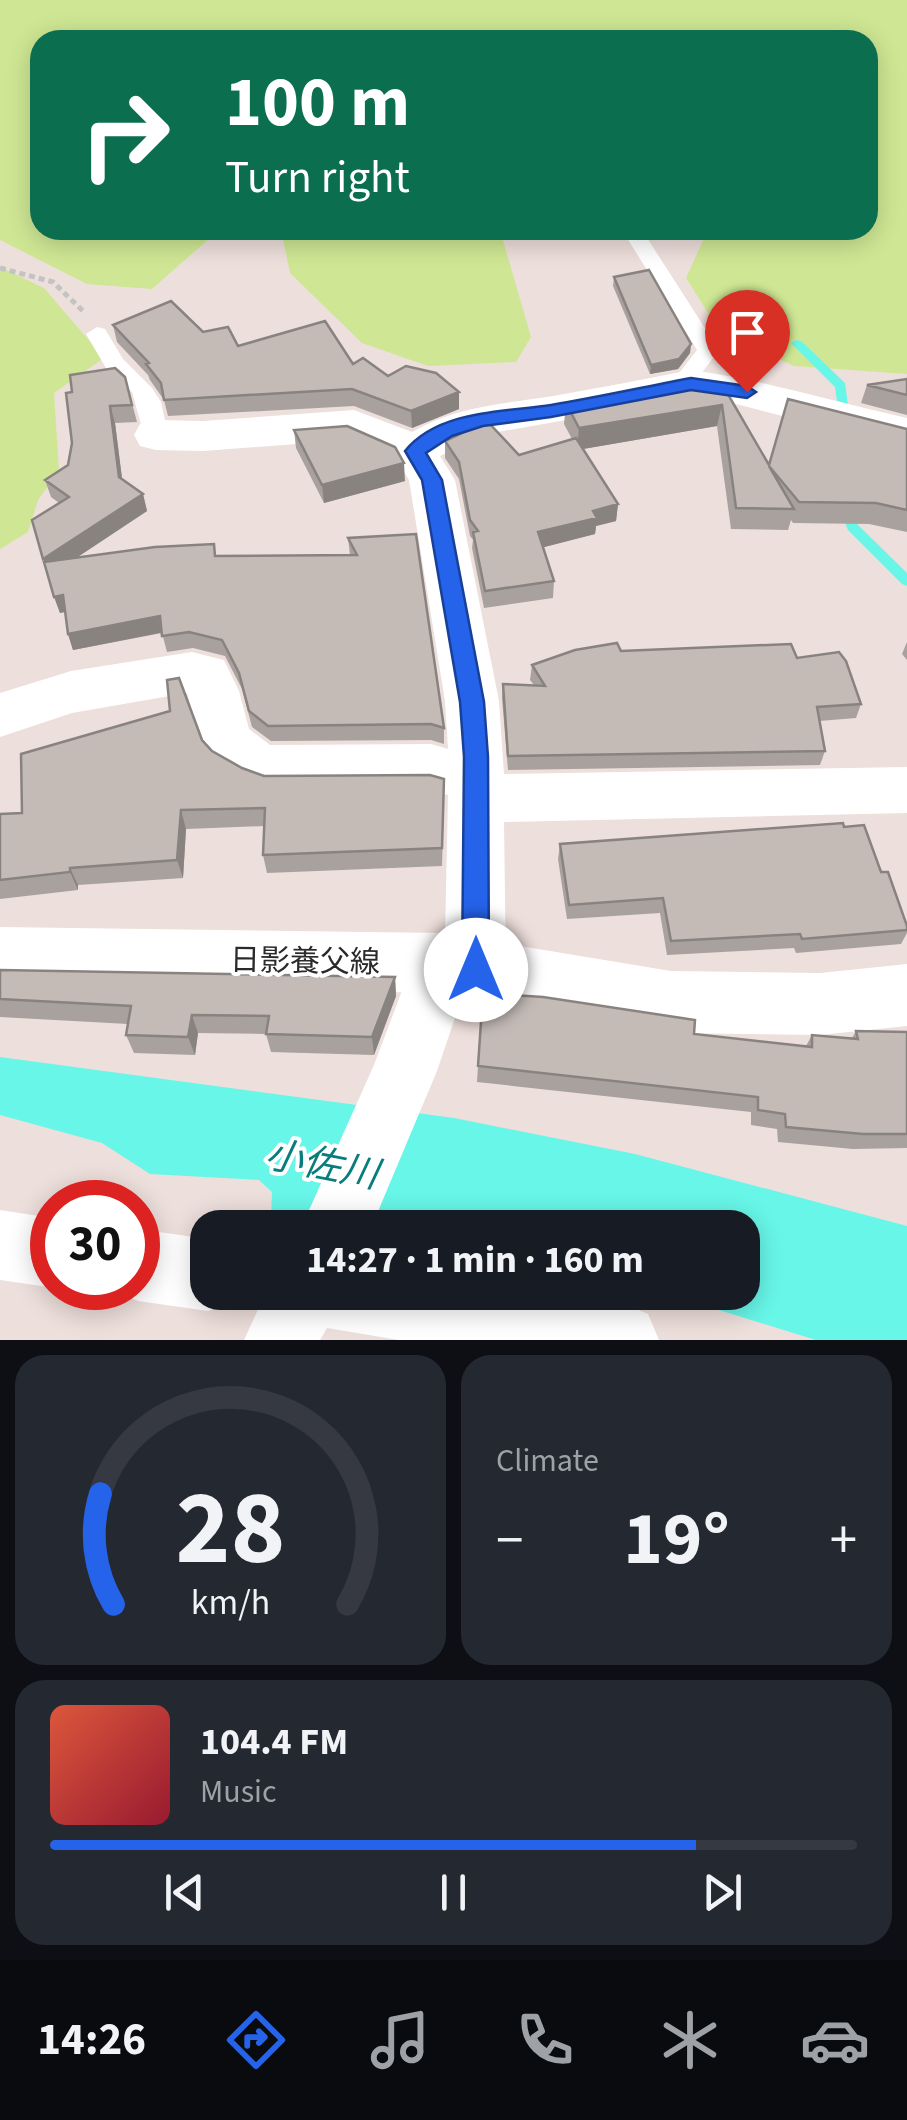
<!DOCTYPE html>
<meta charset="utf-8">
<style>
:root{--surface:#171b24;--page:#242831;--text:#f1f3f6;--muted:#9ea1a6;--line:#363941;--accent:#2563eb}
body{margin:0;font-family:"Source Sans 3","Noto Sans JP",sans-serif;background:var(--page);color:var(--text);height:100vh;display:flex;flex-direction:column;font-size:38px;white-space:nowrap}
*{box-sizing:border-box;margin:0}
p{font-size:32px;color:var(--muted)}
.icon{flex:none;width:55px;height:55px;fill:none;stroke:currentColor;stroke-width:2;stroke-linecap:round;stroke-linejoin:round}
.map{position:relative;height:1340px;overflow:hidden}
.panel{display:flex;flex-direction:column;gap:15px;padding:15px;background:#0d0f14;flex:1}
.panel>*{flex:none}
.banner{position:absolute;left:30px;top:30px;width:848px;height:210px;border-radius:30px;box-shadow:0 5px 25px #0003;background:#0b6e4f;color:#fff;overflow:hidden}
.speed{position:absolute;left:30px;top:1180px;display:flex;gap:20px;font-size:50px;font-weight:700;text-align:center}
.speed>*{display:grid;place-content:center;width:130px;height:130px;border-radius:50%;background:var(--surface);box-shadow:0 5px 25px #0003;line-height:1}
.speed .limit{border:15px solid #d22;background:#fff;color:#111}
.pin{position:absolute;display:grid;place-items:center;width:85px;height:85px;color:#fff;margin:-102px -42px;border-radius:50% 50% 50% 0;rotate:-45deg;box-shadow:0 0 10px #0007}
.pin .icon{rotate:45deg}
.me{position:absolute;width:110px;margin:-55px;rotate:0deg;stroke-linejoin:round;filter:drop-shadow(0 0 8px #0008)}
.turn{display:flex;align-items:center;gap:35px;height:210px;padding:0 30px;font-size:45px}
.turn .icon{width:130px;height:130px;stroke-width:2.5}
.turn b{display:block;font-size:70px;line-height:85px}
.big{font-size:75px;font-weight:700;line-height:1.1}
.panel .widget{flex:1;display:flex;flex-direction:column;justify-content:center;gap:15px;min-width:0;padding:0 35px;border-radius:30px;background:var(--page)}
.panel .dial{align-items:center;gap:0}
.dial svg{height:260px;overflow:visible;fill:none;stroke:var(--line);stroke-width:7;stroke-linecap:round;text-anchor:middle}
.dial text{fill:var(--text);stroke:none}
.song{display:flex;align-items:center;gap:30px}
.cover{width:120px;height:120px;border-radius:15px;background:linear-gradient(135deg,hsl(10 70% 55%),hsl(350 70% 35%))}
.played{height:10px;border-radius:5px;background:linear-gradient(90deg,var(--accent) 80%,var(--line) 80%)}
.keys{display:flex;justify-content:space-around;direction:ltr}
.heat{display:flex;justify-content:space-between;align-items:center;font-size:55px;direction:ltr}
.panel .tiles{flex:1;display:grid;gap:15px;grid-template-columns:1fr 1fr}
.widget:last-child{grid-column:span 2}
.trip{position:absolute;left:190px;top:1210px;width:570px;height:100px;border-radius:30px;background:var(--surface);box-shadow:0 5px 25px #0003;font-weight:700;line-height:100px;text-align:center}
.dock{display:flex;height:160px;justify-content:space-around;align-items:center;background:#090b0e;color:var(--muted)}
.dock .icon{width:70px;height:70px}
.dock .active{color:var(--accent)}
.dock b{font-size:45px;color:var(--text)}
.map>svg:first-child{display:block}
.green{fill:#cfe794}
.water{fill:#67f6e8}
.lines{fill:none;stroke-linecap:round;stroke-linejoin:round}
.stream{fill:#67f6e8;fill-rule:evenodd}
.path{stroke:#c3c3c3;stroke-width:5;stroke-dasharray:6 4;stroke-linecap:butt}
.service{fill:#fff;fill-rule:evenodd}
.minor{fill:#fff;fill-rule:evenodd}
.secondary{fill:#fff;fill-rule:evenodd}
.wall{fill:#a9a19d}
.shaded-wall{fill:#898380}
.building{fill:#c4bbb7;stroke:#898380;stroke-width:2.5}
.route{fill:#2563eb;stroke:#184099;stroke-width:2.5}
.labels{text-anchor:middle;stroke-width:8;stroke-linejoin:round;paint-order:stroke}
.street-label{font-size:30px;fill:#2a2a2a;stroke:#fff}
.near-water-label{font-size:38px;font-style:italic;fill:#087e7c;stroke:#fff}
</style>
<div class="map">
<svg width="907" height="1340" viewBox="0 0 907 1340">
<rect width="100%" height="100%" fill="#eddfdb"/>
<path class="green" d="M0,0h907v374l-113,-8 -74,-34 -34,-54 19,-42 -5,-6h168v-190h-828v190h164l7,7 -59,52 -65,-5 -87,-44z
M281,230h219l31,107 -15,25 -88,4 -66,-23 -72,-70z
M0,267l44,21 60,70 -50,35 5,78 -21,29 -10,32 -28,17z"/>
<path class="water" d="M0,1057l454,61 181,36 272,72v114h-91l-152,-47 78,-1v-64h-399l-72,-10 1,-26 -13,-12 -109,-6 -48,-31 -102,-28z"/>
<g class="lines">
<path class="stream" d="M797,340l4,1 44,42 3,22 -2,3h-8l-3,-21 -44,-44z
M846,505l6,4 6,16 49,48v13l-5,-2 -54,-54 -8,-21z"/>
<path class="path" d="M0,268l53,14 30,29"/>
<path class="service" d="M622,230h20l77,120 -18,24 -2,15 -8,2 -11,-7 -1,-11 18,-23z
M97,327l8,2 18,30 29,29 9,14 7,33 -4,6h-16l-4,-6 -12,-43 -26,-24 -20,-34z"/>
<path class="minor" d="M691,370c73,10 144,32 216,48v30l-167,-43 -49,-7 -205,36 -46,22 15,24 44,221 5,73 403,-7v46l-403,9 2,148 -9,20 -22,9 -12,-5 -26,77 -66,157h-70l73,-163 46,-122 25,-7 3,-141 -17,-5 -163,1c-63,-22 -64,-37 -81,-98l-115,20 -72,24v-44l71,-22 121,-19 32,8 15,31 10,38 21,16 161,-1 17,5 -3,-48 -36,-221 -11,-18 -49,-22 -146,11 -47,-1 -16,-4 -6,-11 6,-11 16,-4 47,1 151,-11 58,22c45,-26 91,-28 141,-36 46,-8 92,-17 138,-26z
M0,1210l52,8 3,70 -55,-8z
M138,1229l70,10v53h29l-4,8 -25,11 -70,-10 -25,-11 -1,-2h26z
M266,1292h290l66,11 26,11 11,26h-260l-72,-12 -7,12h-76z"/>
<path class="secondary" d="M0,927l442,6 229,38 149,2 87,-9v62l-87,9 -149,-2 -229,-40 -442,-8z"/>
</g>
<path class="wall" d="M614,277l77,67 -1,9 -12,16 -28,5 -37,-88z
M113,325l90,7 35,14 115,18 35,12 71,33 -47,19 -58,-22 -186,10 -4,-16 -14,-20 -2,-5 -31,-33z
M125,377l12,45 -22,1 7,56 21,15 4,17 -71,47 138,-14 2,12 134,-1 -2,-17 96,190v16l-13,-4 -160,1 -19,-14 -10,-38 -17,-33 -32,-8 -26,4 -5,-19 -89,17 -5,-16 -3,-22 -5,1 -28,-93 27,-17 -8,-6 -6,-17 23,-15 4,-22v-51z
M907,379v36l-46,-12 6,-18z
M722,384l47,81 138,-36v103l-38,-8 -76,-1 -2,-3 -3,10 -57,-1 -14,-103 -134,23 35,55 -2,17 -20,5 -1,8 -52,13 11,34 -1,17 -69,10 -12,-60 1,-8 -3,-4 -11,-57 -14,-21v-17l74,14 53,-16 -8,-15 2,-21z
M294,430l111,51 -81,22 -28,-55z
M907,642v18l-5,-6z
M621,651l176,7 64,46 -5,14 -37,3 6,30 -5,14 -312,5 -6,-72 1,-14 31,1 -4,-5 2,-15z
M202,740l10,11 30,17 22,8 180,22 -2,68 -175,7 -4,-18 1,-29 -78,3 -3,49 -105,7v5l-78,9v-85l22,-1z
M844,827l37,45 26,54v7l-6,11 -105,9 -2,-5 -127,7 -7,-42 -93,6 -9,-60 2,-15z
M0,970l395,7 1,19 -22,59 -103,-3 -5,-18 -68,-1 -3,22 -61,-2 -8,-18 2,-11 -128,-7z
M856,1031l51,1v116l-54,1 -75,-7 -1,-13 -26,-4v-13l-274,-30 1,-16 216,-32 112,12 6,-11 40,3z"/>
<path class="shaded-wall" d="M691,344l-1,9 -12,16 -28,5 1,-9z
M459,392v17l-47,19 -1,-17z
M722,405l-5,21 -140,24 2,-22z
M110,406l5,17 9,71 -5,-17z
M404,463l1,18 -81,22 -2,-18z
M143,494l4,17 -98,65 -6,-17z
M618,504l-2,17 -20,5 -1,8 -58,15 1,-17 55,-21z
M63,595l6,16 -9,2 -6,-16z
M160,616l4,16 -91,18 -5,-16z
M181,810l5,19 -3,49 -6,-18z
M70,868l8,17v5l-8,-18z
M395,977l1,19 -22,59 -2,-18z
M192,1015l6,18 -3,22 -7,-18z"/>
<path class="building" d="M649,270l42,74 -12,15 -28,6 -37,-88z
M171,301l32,31 25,-5 10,19 87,-25 28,43 10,-6 25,18 18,-10 30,7 23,19 -48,19 -59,-22 -188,11 -3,-17 -15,-19 3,-1 -36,-38z
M115,368l10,9 7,28 -22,1 9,71 24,17 -100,65 -11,-39 37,-23 -24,-17 23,-15 4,-22 -6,-50 6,-1 -2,-17z
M907,379v16l-40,-10z
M695,381l27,3 47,81 19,-66 119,30v81l-31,-7 -77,-1 -30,-36 25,43 -58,-1 -14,-103 -143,23 -13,-25z
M487,421l32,34 57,-17 42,66 -25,7 4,7 -59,14 16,49 -69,10 -12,-59 5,-1 -8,-11 -11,-58 -14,-21z
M347,426l48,21 9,16 -82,22 -28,-55z
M416,534l28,194 -13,-4 -163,2 -19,-15 -10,-38 -17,-33 -33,-8 -27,4 -2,-20 -92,18 -5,-39 -9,2 -10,-35 111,-15 59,-3 1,12 142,-1 -9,-17z
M617,643l4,8 170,-7 6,14 42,-6 7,9 15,43 -44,3 8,44 -317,5 -5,-72 42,2 -13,-21 43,-15z
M179,678l23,62 10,11 30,17 22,8 166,-1 14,4 -2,69 -179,7 2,-47 -84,2 -4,50 -107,8v4l-70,8v-66l22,-1 -1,-59 149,-43 -3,-31z
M843,823l1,4 20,-2 17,47h7l19,54v4l-105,9 -2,-5 -129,7 -8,-43 -94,7 -9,-61z
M0,970l395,7 -23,60 -106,-3 3,-18 -77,-1 -4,22 -62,-2 5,-29 -131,-7z
M483,993l60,4 152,23 -1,14 118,13v-12l46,4 -2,-8 51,1v102h-44l-77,-7 -1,-13 -27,-4v-13l-280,-31z"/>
<path class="route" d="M691,378l56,8 9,6 -9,6 -56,-8 -140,27 -68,9 -31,10 -26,17 16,27 42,222 4,55 1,213 -4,8 -9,4 -10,-4 -4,-8 2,-213 -4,-55 -38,-222 -17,-29c33,-41 99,-39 146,-46 47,-8 93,-18 140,-27z"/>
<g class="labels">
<g class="street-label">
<text transform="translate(305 961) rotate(1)" y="10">日影養父線</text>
</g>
<g class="near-water-label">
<text transform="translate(322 1164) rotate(11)" y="13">小佐川</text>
</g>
</g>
</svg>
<div class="speed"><div class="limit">30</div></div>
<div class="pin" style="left:747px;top:392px;background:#d93025"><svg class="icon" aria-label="arrive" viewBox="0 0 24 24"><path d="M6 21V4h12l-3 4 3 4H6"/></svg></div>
<svg class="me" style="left:476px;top:970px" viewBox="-20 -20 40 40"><circle r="19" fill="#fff"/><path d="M0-13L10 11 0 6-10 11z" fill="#2563eb"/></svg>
<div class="trip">14:27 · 1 min · 160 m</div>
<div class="banner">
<div class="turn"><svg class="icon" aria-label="right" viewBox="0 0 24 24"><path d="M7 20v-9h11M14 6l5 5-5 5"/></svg><div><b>100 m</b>Turn right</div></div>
</div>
</div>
<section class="panel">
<div class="tiles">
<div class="widget dial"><svg viewBox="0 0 100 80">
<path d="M14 69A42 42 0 1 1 86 69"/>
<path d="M14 69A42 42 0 0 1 10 35" stroke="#2563eb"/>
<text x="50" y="56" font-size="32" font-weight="700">28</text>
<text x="50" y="72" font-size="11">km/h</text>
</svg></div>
<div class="widget"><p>Climate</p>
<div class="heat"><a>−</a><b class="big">19°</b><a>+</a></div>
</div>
<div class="widget">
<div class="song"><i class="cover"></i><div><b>104.4 FM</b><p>Music</p></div></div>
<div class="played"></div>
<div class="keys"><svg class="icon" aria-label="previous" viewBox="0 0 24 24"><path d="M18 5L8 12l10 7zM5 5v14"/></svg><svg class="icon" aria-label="pause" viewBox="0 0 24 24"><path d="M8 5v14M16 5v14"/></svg><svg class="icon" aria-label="next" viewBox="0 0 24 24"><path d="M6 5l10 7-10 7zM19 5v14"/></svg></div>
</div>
</div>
</section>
<nav class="dock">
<b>14:26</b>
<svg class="icon active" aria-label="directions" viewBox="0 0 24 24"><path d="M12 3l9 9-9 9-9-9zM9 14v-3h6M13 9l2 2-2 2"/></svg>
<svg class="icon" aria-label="music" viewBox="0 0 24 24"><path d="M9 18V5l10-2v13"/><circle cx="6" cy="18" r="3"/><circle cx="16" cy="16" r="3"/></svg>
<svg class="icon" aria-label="phone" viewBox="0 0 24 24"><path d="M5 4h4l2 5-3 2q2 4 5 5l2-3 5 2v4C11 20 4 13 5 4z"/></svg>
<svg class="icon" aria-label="climate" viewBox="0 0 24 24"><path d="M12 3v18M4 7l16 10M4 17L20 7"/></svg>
<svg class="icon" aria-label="car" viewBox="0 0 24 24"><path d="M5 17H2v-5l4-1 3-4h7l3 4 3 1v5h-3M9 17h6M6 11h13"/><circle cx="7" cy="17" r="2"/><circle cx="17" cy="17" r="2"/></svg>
</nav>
